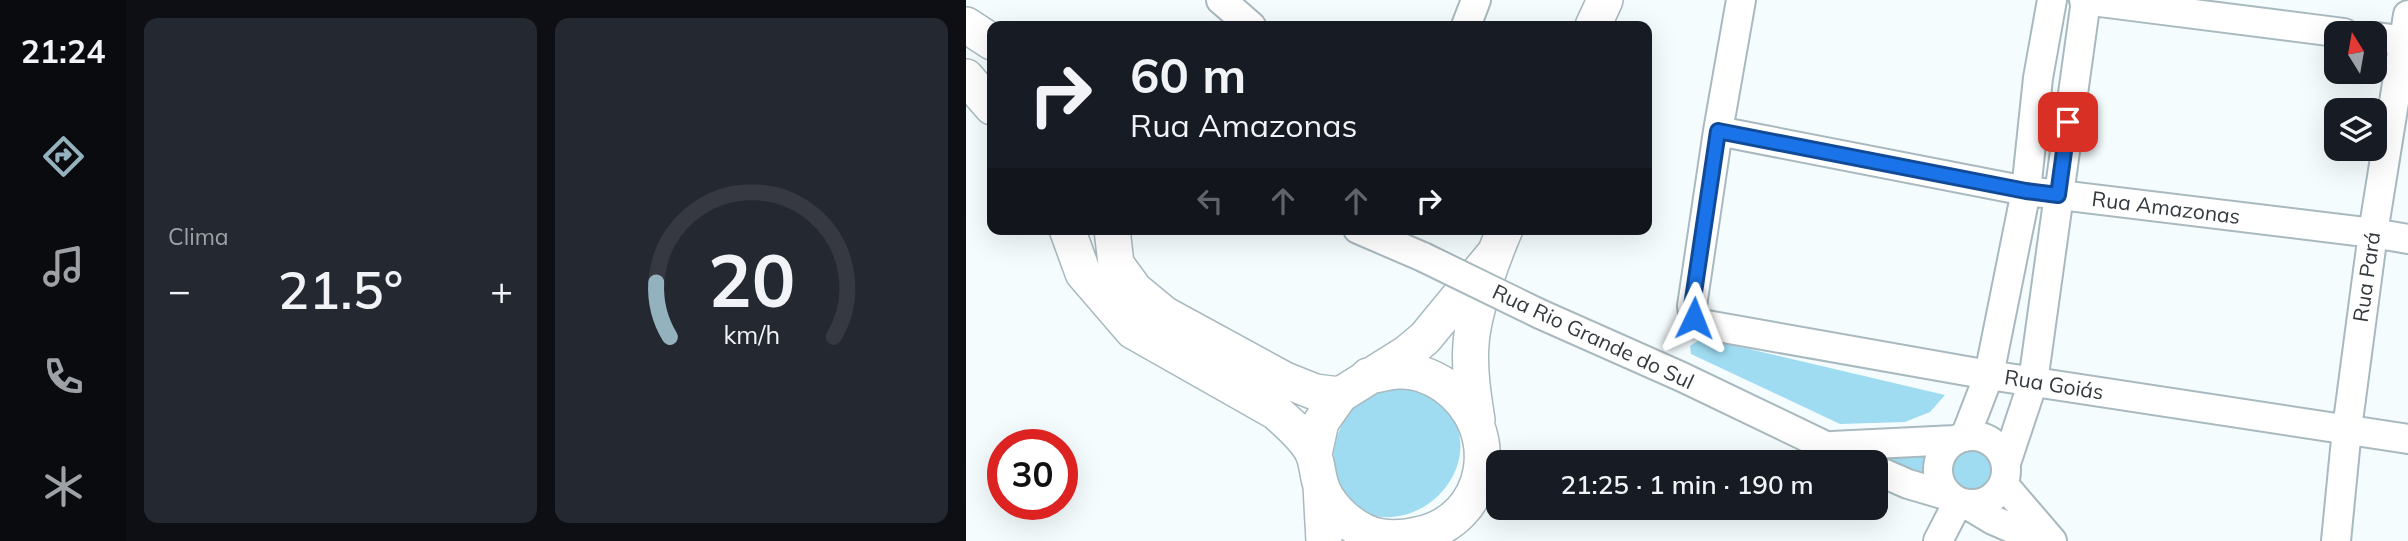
<!DOCTYPE html>
<html lang="pt">
<meta charset="utf-8">
<style>
:root{--surface:#171b24;--page:#242831;--text:#f1f3f6;--muted:#9ea1a6;--line:#363941;--accent:#94b2bd}
body{margin:0;font-family:Mulish,sans-serif;background:var(--page);color:var(--text);height:100vh;display:flex;flex-direction:column;font-size:26px;white-space:nowrap}
*{box-sizing:border-box;margin:0}
p{font-size:23px;color:var(--muted)}
.icon{flex:none;width:38px;height:38px;fill:none;stroke:currentColor;stroke-width:2;stroke-linecap:round;stroke-linejoin:round}
.map{position:relative;flex:1;overflow:hidden}
.panel{display:flex;flex-direction:column;gap:18px;padding:18px;background:#0d0f14;width:840px}
.panel>*{flex:none}
.top-card{position:absolute;left:21px;top:21px;width:665px;height:214px;border-radius:14px;box-shadow:0 7px 28px #0002;background:#171b24;color:var(--text);overflow:hidden}
.needle{width:46px;rotate:349deg}
.fabs{position:absolute;left:1358px;top:21px;display:grid;gap:14px}
.fabs a{display:grid;place-items:center;width:63px;height:63px;border-radius:14px;background:var(--surface);box-shadow:0 7px 28px #0002;font-size:35px}
.speed{position:absolute;left:21px;top:429px;display:flex;gap:14px;font-size:35px;font-weight:700;text-align:center}
.speed>*{display:grid;place-content:center;width:91px;height:91px;border-radius:50%;background:var(--surface);box-shadow:0 7px 28px #0002;line-height:1}
.speed .limit{border:10px solid #d22;background:#fff;color:#111}
.pin{position:absolute;display:grid;place-items:center;width:60px;height:60px;color:#fff;margin:-30px;border-radius:14px;box-shadow:0 4px 10px #0006}
.me{position:absolute;width:77px;margin:-38px;rotate:2deg;stroke-linejoin:round;filter:drop-shadow(0 0 5px #0008)}
.turn{display:flex;align-items:center;gap:24px;height:147px;padding:0 28px;font-size:32px}
.turn .icon{width:91px;height:91px;stroke-width:2.5}
.turn b{display:block;font-size:49px;line-height:60px}
.lanes{display:flex;align-items:center;height:66px;padding:0 28px;background:#0003;justify-content:center;gap:35px;direction:ltr}
.lanes .off{opacity:.35}
.big{font-size:52px;font-weight:600;line-height:1.1}
.panel .tile{flex:1;display:flex;flex-direction:column;justify-content:center;gap:10px;min-width:0;padding:0 24px;border-radius:14px;background:var(--page)}
.panel .dial{align-items:center;gap:0}
.dial svg{height:182px;overflow:visible;fill:none;stroke:var(--line);stroke-width:7;stroke-linecap:round;text-anchor:middle}
.dial text{fill:var(--text);stroke:none}
.heat{display:flex;justify-content:space-between;align-items:center;font-size:38px;direction:ltr}
.panel .tiles{flex:1;display:grid;gap:18px;grid-template-columns:repeat(2,1fr)}
.trip{position:absolute;left:520px;top:450px;width:402px;height:70px;border-radius:14px;background:var(--surface);box-shadow:0 7px 28px #0002;font-weight:600;line-height:70px;text-align:center}
main{display:flex;flex:1;min-height:0}
.tabs{display:flex;flex-direction:column;width:126px;justify-content:space-around;align-items:center;background:#090b0e;color:var(--muted)}
.tabs .icon{width:49px;height:49px}
.tabs .selected{color:var(--accent)}
.tabs b{font-size:32px;color:var(--text)}
.map>svg:first-child{display:block}
.green{fill:#9fdcf1}
.lines{fill:none;stroke-linecap:round;stroke-linejoin:round}
.minor-casing{stroke:#a8b9bf;stroke-width:32}
.major-casing{stroke:#a8b9bf;stroke-width:38}
.minor{stroke:#fff;stroke-width:28}
.major{stroke:#fff;stroke-width:35}
.minor-bridge-casing{stroke:#a8b9bf;stroke-width:32;stroke-linecap:butt}
.minor-bridge{stroke:#fff;stroke-width:28}
.route-casing{stroke:#114b97;stroke-width:18}
.route{stroke:#1a73e8;stroke-width:12}
.labels{text-anchor:middle;stroke-width:5;stroke-linejoin:round;paint-order:stroke}
.street-label{font-size:21px;fill:#333a3d;stroke:#fff}
</style>
<main>
<nav class="tabs">
<b>21:24</b>
<svg class="icon selected" aria-label="directions" viewBox="0 0 24 24"><path d="M12 3l9 9-9 9-9-9zM9 14v-3h6M13 9l2 2-2 2"/></svg>
<svg class="icon" aria-label="music" viewBox="0 0 24 24"><path d="M9 18V5l10-2v13"/><circle cx="6" cy="18" r="3"/><circle cx="16" cy="16" r="3"/></svg>
<svg class="icon" aria-label="phone" viewBox="0 0 24 24"><path d="M5 4h4l2 5-3 2q2 4 5 5l2-3 5 2v4C11 20 4 13 5 4z"/></svg>
<svg class="icon" aria-label="climate" viewBox="0 0 24 24"><path d="M12 3v18M4 7l16 10M4 17L20 7"/></svg>
</nav>
<section class="panel">
<div class="tiles">
<div class="tile"><p>Clima</p>
<div class="heat"><a>−</a><b class="big">21.5°</b><a>+</a></div>
</div>
<div class="tile dial"><svg viewBox="0 0 100 80">
<path d="M14 69A42 42 0 1 1 86 69"/>
<path d="M14 69A42 42 0 0 1 8 45" stroke="#94b2bd"/>
<text x="50" y="56" font-size="32" font-weight="700">20</text>
<text x="50" y="72" font-size="11">km/h</text>
</svg></div>
</div>
</section>
<div class="map">
<svg width="1442" height="541" viewBox="0 0 1442 541">
<rect width="100%" height="100%" fill="#f5fcfe"/>
<path class="green" d="M736,338l243,57 -15,17 -25,10 -65,2 -149,-70 -1,-8z
M437,387c10,3 28,4 35,11 60,56 -12,143 -79,113 -7,-5 -12,-15 -16,-22 -23,-34 -1,-82 34,-98 7,-3 18,-3 26,-4z
M979 470a26 26 0 1 1 52 0a26 26 0 1 1-52 0Z
M889,447l75,1 3,40z"/>
<g class="lines">
<g class="minor-casing">
<path id="minor" d="M255,0l30,26
M775,0l-23,131 -26,175 2,12 7,6 288,51 419,64
M1118,0l260,33
M500,26l10,-26
M1409,37l33,4
M752,131l308,60 347,42 35,6
M392,229l65,28
M574,314l142,63 177,85
M972 470a34 34 0 1 1 68 0a34 34 0 1 1-68 0Z
M999,437l24,-62 37,-184 12,-113 14,-78
M866,446l123,-6
M1040,463l27,-81 53,-382
M910,470l32,14 41,12
M1038,485l48,56
M1002,505l25,15 48,21
M972,541l20,-39
M1370,541l11,-112 26,-196 35,-218"/>
</g>
<g class="major-casing">
<path id="major" d="M0,25l26,17
M627,26l12,-26
M0,77l26,30
M101,229l16,44 50,58 143,81c13,12 28,24 36,39 5,9 5,21 8,31 5,21 26,41 45,50 16,7 35,7 52,3 74,-14 88,-108 27,-150 -12,-8 -29,-15 -45,-14 -10,0 -21,4 -31,5
M146,229l4,35 19,26 29,24 121,66 30,12 25,3
M511,420c-4,-25 -8,-51 -6,-76 2,-32 21,-85 34,-115
M348,454l7,-32 19,-27 67,-42 18,-15 69,-84
M355,486l3,55"/>
</g>
<use href="#minor" class="minor"/>
<use href="#major" class="major"/>
<g class="minor-bridge-casing">
<path id="minor-bridge" d="M457,257l117,57"/>
</g>
<use href="#minor-bridge" class="minor-bridge"/>
</g>
<g class="lines">
<g class="route-casing">
<path id="route" d="M728,318l-2,-12 26,-175 308,60 32,4 10,-73"/>
</g>
<use href="#route" class="route"/>
</g>
<g class="labels">
<g class="street-label">
<text transform="translate(1200 208) rotate(7)" y="7">Rua Amazonas</text>
<text transform="translate(1401 277) rotate(-82)" y="7">Rua Pará</text>
<text transform="translate(627 337) rotate(25)" y="7">Rua Rio Grande do Sul</text>
<text transform="translate(1088 385) rotate(9)" y="7">Rua Goiás</text>
</g>
</g>
</svg>
<div class="fabs">
<a><svg class="needle" viewBox="-14 -14 28 28"><path d="M0-13l5 13h-10z" fill="#e53935"/><path d="M0 13l5-13h-10z" fill="#9ea1a6"/></svg></a>
<a><svg class="icon" aria-label="layers" viewBox="0 0 24 24"><path d="M12 4l9 5-9 5-9-5zM3 14l9 5 9-5"/></svg></a>
</div>
<div class="speed"><div class="limit">30</div></div>
<div class="pin" style="left:1102px;top:122px;background:#d93025"><svg class="icon" aria-label="arrive" viewBox="0 0 24 24"><path d="M6 21V4h12l-3 4 3 4H6"/></svg></div>
<svg class="me" style="left:728px;top:318px" viewBox="-20 -20 40 40"><path d="M0-17L14 15 0 8-14 15z" fill="#1a73e8" stroke="#fff" stroke-width="4"/></svg>
<div class="trip">21:25 · 1 min · 190 m</div>
<div class="top-card">
<div class="turn"><svg class="icon" aria-label="right" viewBox="0 0 24 24"><path d="M7 20v-9h11M14 6l5 5-5 5"/></svg><div><b>60 m</b>Rua Amazonas</div></div>
<div class="lanes"><svg class="icon off" aria-label="left" viewBox="0 0 24 24"><path d="M17 20v-9H6M10 6l-5 5 5 5"/></svg><svg class="icon off" aria-label="ahead" viewBox="0 0 24 24"><path d="M12 20V5M6 11l6-6 6 6"/></svg><svg class="icon off" aria-label="ahead" viewBox="0 0 24 24"><path d="M12 20V5M6 11l6-6 6 6"/></svg><svg class="icon" aria-label="right" viewBox="0 0 24 24"><path d="M7 20v-9h11M14 6l5 5-5 5"/></svg></div>
</div>
</div>
</main>
